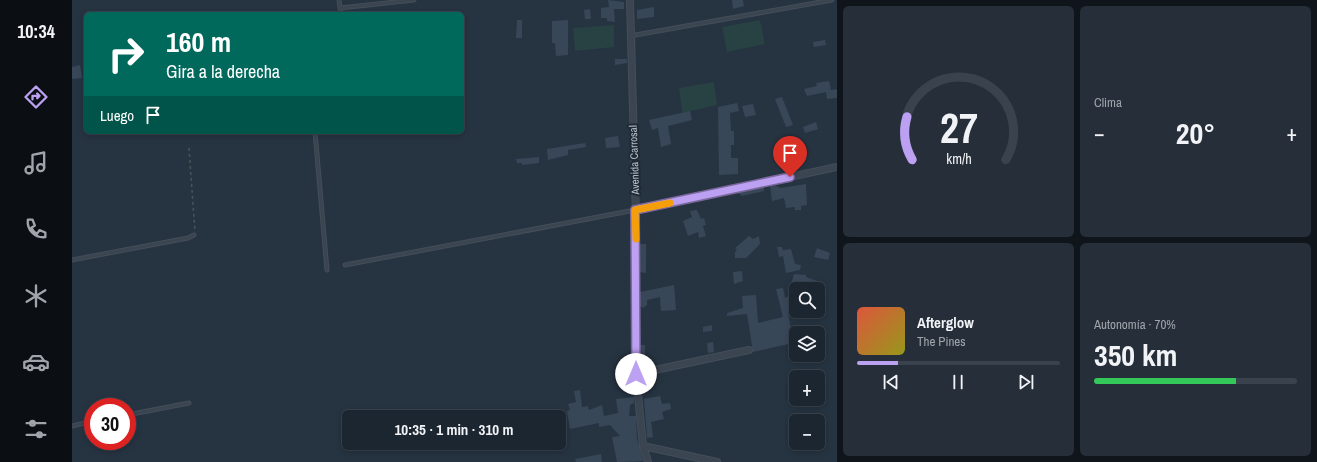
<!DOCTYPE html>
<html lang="es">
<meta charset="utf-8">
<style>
:root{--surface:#1c2631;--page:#252e39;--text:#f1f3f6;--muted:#a0a5ab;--line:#3a434d;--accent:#bca0f2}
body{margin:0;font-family:"Archivo Narrow",sans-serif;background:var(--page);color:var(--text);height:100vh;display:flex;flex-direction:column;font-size:15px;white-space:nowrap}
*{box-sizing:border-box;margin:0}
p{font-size:13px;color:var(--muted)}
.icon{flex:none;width:22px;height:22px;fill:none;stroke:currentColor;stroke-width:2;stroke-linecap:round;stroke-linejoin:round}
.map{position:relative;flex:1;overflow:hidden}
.drawer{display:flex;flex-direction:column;gap:6px;padding:6px;background:#0f151b;width:480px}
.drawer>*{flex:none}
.top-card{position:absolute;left:12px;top:12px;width:380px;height:122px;border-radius:6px;box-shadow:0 2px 6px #0003,0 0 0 1px var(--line);background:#00695c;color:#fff;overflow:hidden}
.tools{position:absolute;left:717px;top:282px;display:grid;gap:8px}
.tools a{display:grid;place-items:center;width:36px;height:36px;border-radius:6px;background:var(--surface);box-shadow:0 2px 6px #0003,0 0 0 1px var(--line);font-size:20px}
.speed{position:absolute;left:12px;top:398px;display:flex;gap:8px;font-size:20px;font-weight:700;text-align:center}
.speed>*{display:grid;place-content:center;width:52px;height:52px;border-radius:50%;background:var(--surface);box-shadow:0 2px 6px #0003,0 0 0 1px var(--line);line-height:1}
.speed .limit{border:6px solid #d22;background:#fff;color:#111}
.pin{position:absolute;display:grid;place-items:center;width:34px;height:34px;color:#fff;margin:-41px -17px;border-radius:50% 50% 50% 0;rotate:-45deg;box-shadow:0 0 4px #0007}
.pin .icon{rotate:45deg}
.me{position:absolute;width:44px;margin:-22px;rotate:0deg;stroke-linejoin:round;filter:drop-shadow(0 0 3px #0008)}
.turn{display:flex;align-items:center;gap:14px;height:84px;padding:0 16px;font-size:18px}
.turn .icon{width:52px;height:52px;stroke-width:2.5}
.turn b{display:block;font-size:28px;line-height:34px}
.then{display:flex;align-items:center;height:38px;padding:0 16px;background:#0003;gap:8px;font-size:15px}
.big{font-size:30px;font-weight:800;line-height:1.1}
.drawer .card{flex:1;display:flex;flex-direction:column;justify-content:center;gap:6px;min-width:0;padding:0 14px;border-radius:6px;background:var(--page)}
.drawer .dial{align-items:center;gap:0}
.dial svg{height:104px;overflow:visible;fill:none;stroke:var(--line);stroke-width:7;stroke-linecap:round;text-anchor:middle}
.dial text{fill:var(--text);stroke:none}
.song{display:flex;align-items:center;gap:12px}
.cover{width:48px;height:48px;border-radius:6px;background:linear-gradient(135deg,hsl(10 70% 55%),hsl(60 70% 35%))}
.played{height:4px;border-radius:2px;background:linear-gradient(90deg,var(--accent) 20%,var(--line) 20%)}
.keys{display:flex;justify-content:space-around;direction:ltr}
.heat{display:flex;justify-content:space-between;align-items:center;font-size:22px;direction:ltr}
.charge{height:6px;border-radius:3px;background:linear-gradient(90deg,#34c759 70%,var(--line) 0)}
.drawer .tiles{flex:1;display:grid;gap:6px;grid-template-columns:repeat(2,1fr)}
.trip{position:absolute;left:270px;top:410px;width:224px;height:40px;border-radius:6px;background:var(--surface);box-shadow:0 2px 6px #0003,0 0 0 1px var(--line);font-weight:800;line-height:40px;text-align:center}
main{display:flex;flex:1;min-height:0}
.tab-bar{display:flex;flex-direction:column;width:72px;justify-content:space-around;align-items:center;background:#0b0f14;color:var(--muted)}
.tab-bar .icon{width:28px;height:28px}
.tab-bar .selected{color:var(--accent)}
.tab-bar b{font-size:18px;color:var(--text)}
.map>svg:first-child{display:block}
.green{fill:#284142}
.building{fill:#384758}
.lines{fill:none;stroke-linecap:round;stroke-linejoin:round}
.service-casing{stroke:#444e5a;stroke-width:5}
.minor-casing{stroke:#444e5a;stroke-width:8}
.path{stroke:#41595a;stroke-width:1.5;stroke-dasharray:3 3;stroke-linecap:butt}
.service{stroke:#3a4551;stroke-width:3}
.minor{stroke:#3a4551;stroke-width:6}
.route-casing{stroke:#7a689d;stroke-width:10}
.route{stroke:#bca0f2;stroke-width:7}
.slow{stroke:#f59e0b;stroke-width:7}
.labels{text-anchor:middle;stroke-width:4;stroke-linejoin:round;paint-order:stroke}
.street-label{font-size:11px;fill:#b7c0cb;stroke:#1f2a36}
</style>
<main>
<nav class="tab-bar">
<b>10:34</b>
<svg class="icon selected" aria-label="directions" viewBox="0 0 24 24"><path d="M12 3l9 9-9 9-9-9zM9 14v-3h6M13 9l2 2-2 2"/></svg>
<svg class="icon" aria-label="music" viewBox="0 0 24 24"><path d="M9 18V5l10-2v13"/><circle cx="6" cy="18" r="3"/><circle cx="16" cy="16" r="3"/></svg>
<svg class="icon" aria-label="phone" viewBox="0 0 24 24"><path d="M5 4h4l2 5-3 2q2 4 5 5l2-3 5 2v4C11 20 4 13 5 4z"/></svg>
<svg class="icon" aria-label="climate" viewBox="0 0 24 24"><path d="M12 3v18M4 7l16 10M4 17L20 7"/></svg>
<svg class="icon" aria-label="car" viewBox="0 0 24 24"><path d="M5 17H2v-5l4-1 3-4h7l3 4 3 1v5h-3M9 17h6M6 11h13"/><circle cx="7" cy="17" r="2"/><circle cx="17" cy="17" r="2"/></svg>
<svg class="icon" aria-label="filters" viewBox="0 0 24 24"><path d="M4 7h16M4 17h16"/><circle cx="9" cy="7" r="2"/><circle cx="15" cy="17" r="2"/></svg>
</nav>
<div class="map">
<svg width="765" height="462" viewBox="0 0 765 462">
<rect width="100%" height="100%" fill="#263341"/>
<path class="green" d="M688,20l5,24 -38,8 -5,-25z
M542,25v22l-39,4 -2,-23z
M642,82l3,23 -35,8 -3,-25z"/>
<path class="building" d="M536,0l16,2v7h-10l1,13 -8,-1v-3h-6v-10l8,-1z
M660,0h11l1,6 -11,3z
M582,7v10l-17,2v-9z
M518,9l1,10h-6l-1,-9z
M445,20h5v18h-6z
M496,20v35l-12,1 -1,-13h-3v-22z
M753,40l1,5 -12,2 -1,-5z
M543,59h12v4l-12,2z
M8,65l2,13 -10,1v-12z
M757,81l2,9 6,-1v9l-10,1 -1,-7 -19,4 -3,-7 13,-3 -1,-3z
M710,97l11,28 -7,2 -11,-28z
M665,103l2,8 -9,2 1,18h3v14h-3v13h7v16l-19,1 -1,-68z
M681,104l3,11 -11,2 -3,-11z
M618,111l2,9 -24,6 3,18 -10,3 -3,-19 -6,2 -3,-10z
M744,122l2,7 -13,4 -2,-6z
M546,136l2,11 -14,1 -1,-10z
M727,140l5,12 -5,3 -5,-13z
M513,143l1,4 -18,3v5l-20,5 -1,-11z
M467,157v6l-17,2v-2h-5l-1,-4z
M734,184l1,21 -6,1v4h-6v-3l-9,1 -2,-10 -12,3 -2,-15 4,-1 7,3z
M692,187v4l-22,5 -4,-3z
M625,210l4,9 3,-1 2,7 -3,1 3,10 -7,2 -1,-6 -10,4 -5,-15 9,-4 -2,-6z
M677,236l4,3 6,-3 1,8 -14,14h-11v-6l2,-2 -2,-2z
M568,244h6v29l-6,-1z
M705,247h5l1,3 8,-1 4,15 6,1 -1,5 -14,3 -3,-17 -4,1z
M745,248l13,5 -2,7 -14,-3z
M670,271l1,10 -9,3 -1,-12z
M722,274l12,1v2l17,6 -2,5 -30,-4z
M602,285l2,25 -15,1 -1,-14 -13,3v5l-4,3 -3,-2v-14z
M711,288l2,10 4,-2 2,14 -3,1 5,32 -40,9 -6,-38 -20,2v-3l16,-5 -1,-12 14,-1 2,28 25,-6 -7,-28z
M640,325v6l-9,1v-5z
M641,342l1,10 -6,1 -1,-10z
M568,345h5v19h-5z
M508,390l2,17 6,-1 1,4 13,-5 2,11 14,-3 -2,-14 18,-2v6l-4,2 -1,11h7l1,23 6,22 -26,1 -5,-25 8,-1 -10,-11 -11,2v-4l-29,6 -3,-18 3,-1 -2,-6 8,-2 -2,-11z
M588,396l2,8 8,-1 1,6 -9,3 2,7 -13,3 2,15 -6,1 -3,-39z
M529,454l1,8h-26l-1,-3z"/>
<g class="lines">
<g class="service-casing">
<path id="service" d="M267,0l2,14
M268,8l74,-8
M558,36l202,-36
M243,132l12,138
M0,260l116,-22 6,-3
M273,265l290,-55
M55,415l62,-12
M0,426l21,-5"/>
</g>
<g class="minor-casing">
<path id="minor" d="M558,0l6,218v156l7,72 5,16
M563,210l202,-43
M564,374l113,-24
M571,446l74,16"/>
</g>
<path class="path" d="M117,148l6,84"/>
<use href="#service" class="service"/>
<use href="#minor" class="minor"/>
</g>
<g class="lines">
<g class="route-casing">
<path id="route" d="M564,374l-1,-164 155,-33"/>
</g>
<use href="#route" class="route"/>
<path class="slow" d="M564,239l-1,-29 35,-7"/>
</g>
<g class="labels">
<g class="street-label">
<text transform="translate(562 160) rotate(-92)" y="4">Avenida Carrosal</text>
</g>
</g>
</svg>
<div class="tools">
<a><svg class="icon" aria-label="search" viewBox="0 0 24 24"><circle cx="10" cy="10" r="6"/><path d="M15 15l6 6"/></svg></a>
<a><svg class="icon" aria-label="layers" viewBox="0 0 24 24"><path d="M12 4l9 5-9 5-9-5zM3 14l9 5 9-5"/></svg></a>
<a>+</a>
<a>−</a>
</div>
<div class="speed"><div class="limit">30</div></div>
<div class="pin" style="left:718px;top:177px;background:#d93025"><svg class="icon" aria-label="arrive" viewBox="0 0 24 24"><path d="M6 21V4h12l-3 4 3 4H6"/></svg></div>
<svg class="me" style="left:564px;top:374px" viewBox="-20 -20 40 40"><circle r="19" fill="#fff"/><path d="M0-13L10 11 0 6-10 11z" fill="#bca0f2"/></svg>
<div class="trip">10:35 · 1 min · 310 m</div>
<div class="top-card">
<div class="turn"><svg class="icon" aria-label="right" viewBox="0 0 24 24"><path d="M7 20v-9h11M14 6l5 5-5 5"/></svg><div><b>160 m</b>Gira a la derecha</div></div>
<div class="then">Luego<svg class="icon" aria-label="arrive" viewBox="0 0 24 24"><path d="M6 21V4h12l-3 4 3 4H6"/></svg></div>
</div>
</div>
<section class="drawer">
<div class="tiles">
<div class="card dial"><svg viewBox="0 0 100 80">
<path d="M14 69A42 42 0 1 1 86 69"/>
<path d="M14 69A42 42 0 0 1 10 36" stroke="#bca0f2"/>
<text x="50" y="56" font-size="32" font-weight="700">27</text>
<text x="50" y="72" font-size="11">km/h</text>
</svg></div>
<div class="card"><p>Clima</p>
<div class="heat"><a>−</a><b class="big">20°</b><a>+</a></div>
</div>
<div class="card">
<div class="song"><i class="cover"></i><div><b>Afterglow</b><p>The Pines</p></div></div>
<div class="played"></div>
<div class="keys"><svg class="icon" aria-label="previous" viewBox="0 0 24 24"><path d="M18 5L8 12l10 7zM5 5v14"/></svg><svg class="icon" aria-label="pause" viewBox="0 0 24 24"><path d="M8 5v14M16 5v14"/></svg><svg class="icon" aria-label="next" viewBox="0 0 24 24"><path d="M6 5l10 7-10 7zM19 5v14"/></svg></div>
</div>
<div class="card"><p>Autonomía · 70%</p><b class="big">350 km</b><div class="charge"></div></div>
</div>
</section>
</main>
